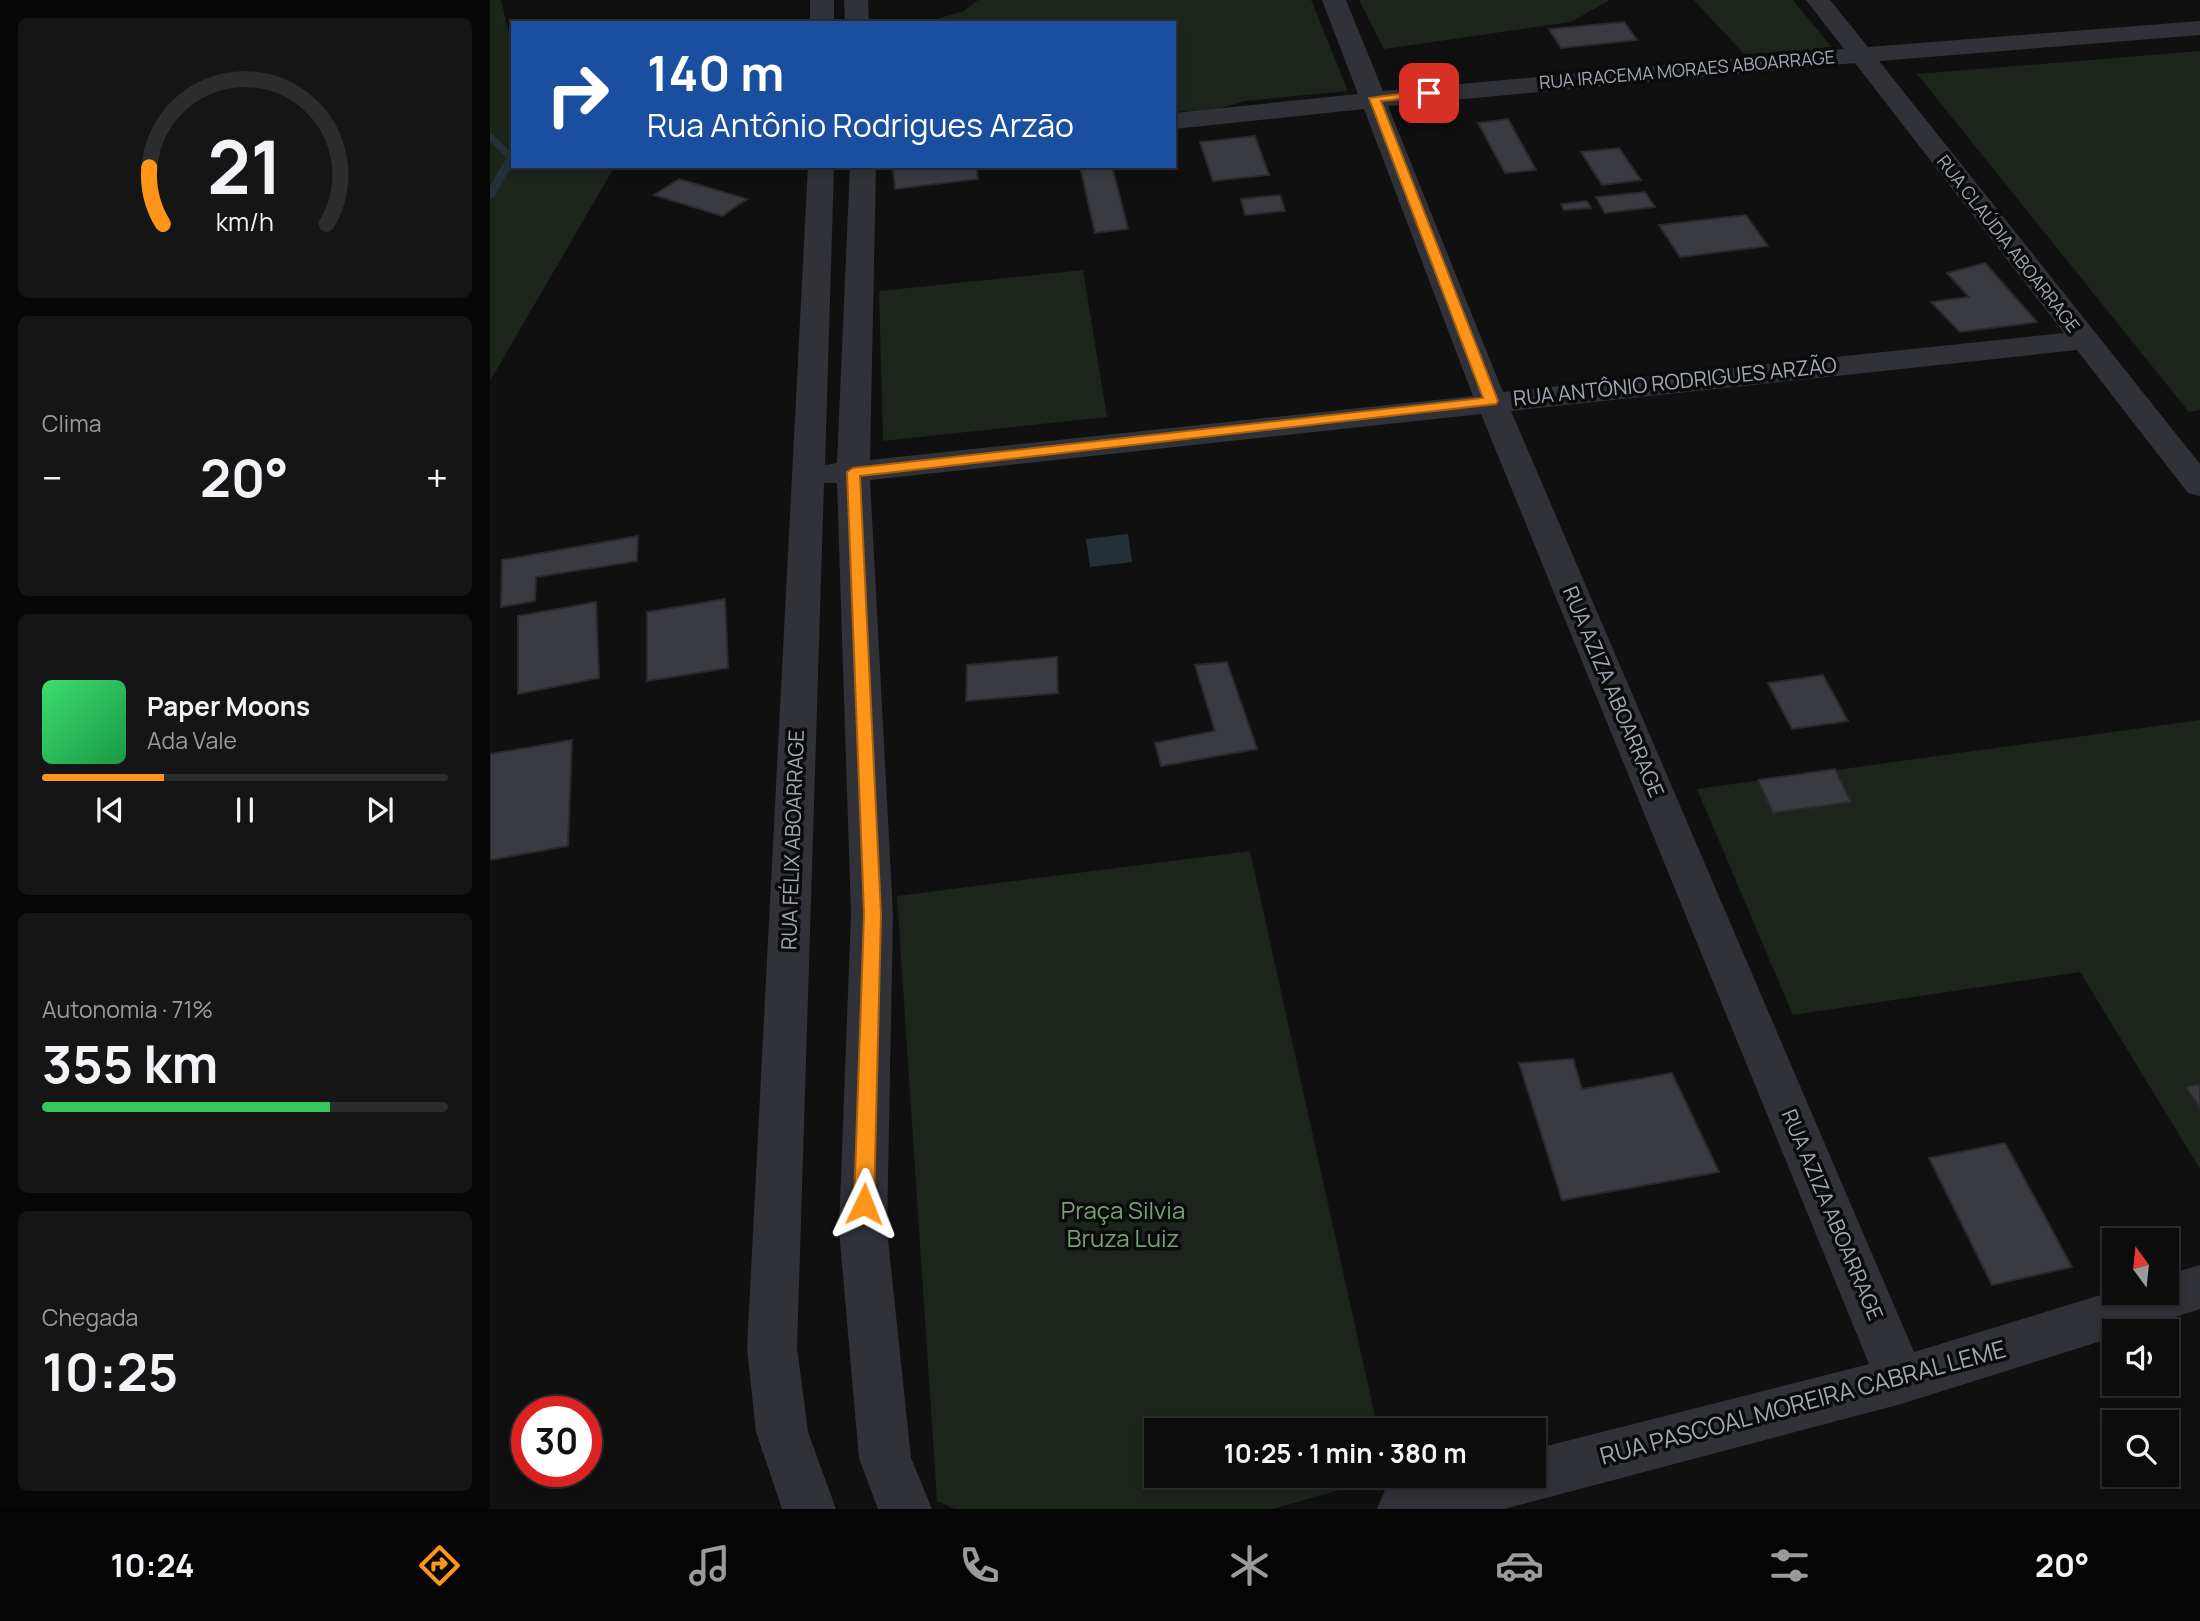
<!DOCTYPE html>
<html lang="pt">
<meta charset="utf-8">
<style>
:root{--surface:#0c0c0d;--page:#151516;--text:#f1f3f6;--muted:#9a9b9d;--line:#2c2c2e;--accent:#ff941a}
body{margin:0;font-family:Manrope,sans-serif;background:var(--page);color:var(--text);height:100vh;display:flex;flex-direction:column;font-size:26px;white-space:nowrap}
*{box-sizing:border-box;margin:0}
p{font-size:23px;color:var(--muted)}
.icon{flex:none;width:38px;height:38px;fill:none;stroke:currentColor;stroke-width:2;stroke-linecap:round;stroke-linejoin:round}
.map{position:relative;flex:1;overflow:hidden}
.panel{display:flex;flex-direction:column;gap:18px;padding:18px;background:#070707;width:490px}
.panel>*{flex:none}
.guide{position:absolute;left:21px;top:21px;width:665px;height:147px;border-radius:0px;box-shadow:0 4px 10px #0003,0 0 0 2px var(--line);background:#1a4fa0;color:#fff;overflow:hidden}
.needle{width:46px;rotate:345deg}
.fabs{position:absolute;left:1612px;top:1228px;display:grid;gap:14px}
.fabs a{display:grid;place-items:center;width:77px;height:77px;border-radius:0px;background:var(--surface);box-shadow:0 4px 10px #0003,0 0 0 2px var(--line);font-size:35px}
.speed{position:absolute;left:21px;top:1396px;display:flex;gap:14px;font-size:35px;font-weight:700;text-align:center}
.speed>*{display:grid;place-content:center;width:91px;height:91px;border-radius:50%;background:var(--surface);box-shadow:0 4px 10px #0003,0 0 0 2px var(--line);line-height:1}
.speed .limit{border:10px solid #d22;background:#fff;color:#111}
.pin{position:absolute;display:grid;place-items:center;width:60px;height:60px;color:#fff;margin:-30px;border-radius:14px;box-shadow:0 4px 10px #0006}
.me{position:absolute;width:77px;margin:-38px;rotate:2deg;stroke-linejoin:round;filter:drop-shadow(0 0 5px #0008)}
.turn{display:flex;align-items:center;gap:24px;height:147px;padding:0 21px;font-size:32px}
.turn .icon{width:91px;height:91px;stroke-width:2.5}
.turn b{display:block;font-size:49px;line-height:60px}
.big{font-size:52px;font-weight:700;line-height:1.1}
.panel .widget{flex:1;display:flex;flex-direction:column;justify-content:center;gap:10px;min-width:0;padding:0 24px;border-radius:10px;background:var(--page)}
.panel .dial{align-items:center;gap:0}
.dial svg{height:182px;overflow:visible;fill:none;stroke:var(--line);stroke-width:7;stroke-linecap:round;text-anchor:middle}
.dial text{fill:var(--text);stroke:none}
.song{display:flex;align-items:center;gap:21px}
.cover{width:84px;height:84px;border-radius:10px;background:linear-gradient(135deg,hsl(140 70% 55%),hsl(140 70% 35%))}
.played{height:7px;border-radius:4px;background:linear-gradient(90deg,var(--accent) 30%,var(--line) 30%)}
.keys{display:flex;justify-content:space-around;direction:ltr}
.heat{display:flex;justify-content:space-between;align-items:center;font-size:38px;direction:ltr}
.charge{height:10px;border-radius:5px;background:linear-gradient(90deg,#34c759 71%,var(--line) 0)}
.trip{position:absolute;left:654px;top:1418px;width:402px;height:70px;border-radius:0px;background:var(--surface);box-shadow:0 4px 10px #0003,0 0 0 2px var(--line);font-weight:700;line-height:70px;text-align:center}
.tab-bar{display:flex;height:112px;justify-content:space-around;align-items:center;background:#050505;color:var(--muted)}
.tab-bar .icon{width:49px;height:49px}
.tab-bar .on{color:var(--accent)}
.tab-bar b{font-size:32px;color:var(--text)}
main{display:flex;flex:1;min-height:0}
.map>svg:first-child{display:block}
.green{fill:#1c241c}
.water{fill:#253136}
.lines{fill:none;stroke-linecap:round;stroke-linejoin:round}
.stream{fill:#253136;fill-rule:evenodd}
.building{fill:#3a3b40;stroke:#2a2a2e;stroke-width:2}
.minor{fill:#313237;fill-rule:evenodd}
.route{fill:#ff941a;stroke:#a66011;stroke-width:2}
.labels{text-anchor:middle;stroke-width:7;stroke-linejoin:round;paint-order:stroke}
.far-street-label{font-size:18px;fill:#a0a8b4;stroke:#0b0b0c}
.street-label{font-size:21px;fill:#a0a8b4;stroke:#0b0b0c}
.near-park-label{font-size:24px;fill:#78a174;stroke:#0b0b0c}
.near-street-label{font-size:24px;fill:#a0a8b4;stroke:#0b0b0c}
</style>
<main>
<section class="panel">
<div class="widget dial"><svg viewBox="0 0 100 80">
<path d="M14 69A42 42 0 1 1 86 69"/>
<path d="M14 69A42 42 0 0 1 8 44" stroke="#ff941a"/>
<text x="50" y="56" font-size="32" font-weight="700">21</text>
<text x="50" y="72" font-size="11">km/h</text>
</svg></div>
<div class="widget"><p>Clima</p>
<div class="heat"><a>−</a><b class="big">20°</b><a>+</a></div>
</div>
<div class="widget">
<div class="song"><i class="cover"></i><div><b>Paper Moons</b><p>Ada Vale</p></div></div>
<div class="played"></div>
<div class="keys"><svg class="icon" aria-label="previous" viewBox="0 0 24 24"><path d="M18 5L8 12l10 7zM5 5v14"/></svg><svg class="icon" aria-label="pause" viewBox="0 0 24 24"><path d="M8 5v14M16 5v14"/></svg><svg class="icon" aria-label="next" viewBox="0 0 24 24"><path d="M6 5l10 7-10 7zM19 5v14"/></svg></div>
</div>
<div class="widget"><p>Autonomia · 71%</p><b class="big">355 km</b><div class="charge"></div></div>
<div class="widget"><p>Chegada</p><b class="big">10:25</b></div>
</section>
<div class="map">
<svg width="1710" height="1509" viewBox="0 0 1710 1509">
<rect width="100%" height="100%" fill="#101011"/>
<path class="green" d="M0,0h11l12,50v116h102l-125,215z
M488,0h333l37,91 -103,10 -28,8 -43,3v-89h-292l51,-3 31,-9z
M869,0h251l-39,22 -187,27z
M1204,0h99l41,50 -90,4z
M1710,51v359l-11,2 -272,-338z
M593,270l24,147 -224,24 -4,-150z
M1710,720v364l-13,3 13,21v61l-120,-197 -287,43 -96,-226z
M760,851l128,579h-221v45l231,1 -115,33h-318l-18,-8 -40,-605z"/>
<path class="water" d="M638,534l4,28 -42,5 -4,-28z"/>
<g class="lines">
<path class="stream" d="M0,132l23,22v10l-18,32 -5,3v-12l16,-29 -16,-17z"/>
</g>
<path class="building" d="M1134,22l13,18 -76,8 -12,-19z
M1018,119l28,51 -31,3 -27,-50z
M765,136l14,39 -56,6 -13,-39z
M1129,148l22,32 -39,5 -21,-33z
M422,166h64l2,13 -83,10 -2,-20z
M590,166h32l16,63 -33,4z
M189,179l68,20 -25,17 -68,-21z
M1155,192l10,15 -50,6 -9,-16z
M790,195l5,16 -40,4 -4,-16z
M1097,201l4,7 -27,2 -3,-6z
M1256,215l22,31 -88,11 -21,-32z
M1495,263l52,59 -77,10 -29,-30 38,-5 -22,-24z
M148,536l-1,25 -101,16 -1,24 -34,6 1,-47z
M235,599l3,69 -81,13v-69z
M106,602l3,76 -81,16v-78z
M567,657l1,36 -92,8 1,-36z
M737,662l30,87 -96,17 -6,-23 60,-12 -20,-66z
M1333,675l25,46 -56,8 -24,-46z
M82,740l-4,106 -78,14v-106z
M1345,769l16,33 -78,11 -15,-33z
M1083,1059l9,30 90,-16 47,99 -157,28 -43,-137z
M1710,1084v24l-14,-21z
M1515,1143l67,124 -80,18 -63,-127z"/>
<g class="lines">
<path class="minor" d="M320,0h24v23h-24z
M354,0h24l1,23h-24z
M832,0h24l37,91 461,-42 -38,-49h24l38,47 332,-26v14l-321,26 321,403v32l-12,-3 -111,-143 -566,61 403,941 200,-61 52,2v-18l34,-10v44l-71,23h-15v5l-213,67 -397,105h-127l8,-19c48,-20 98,-15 150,-15v-26l334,-85 -388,-950 -611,66 23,434 -6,316 24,228 21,51h-54l-19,-51 -20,-228 12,-316 -14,-431h-13l-27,865 11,84 28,77h-54l-26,-77 -9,-84 61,-1182h26l-9,299 12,-2 13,-297h26l-6,294 603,-64 -109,-287 -190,20v-16l184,-19zM1365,63l209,270 -561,59 -115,-286z"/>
</g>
<path class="route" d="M939,90l3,1v5l-51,5 117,300 -2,3 -636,72 21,438 -7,290 -3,6 -7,2 -7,-2 -3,-6 10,-290 -17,-442 6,-4 630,-70 -114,-300z"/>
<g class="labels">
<g class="far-street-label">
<text transform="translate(1197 70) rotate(-5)" y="6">RUA IRACEMA MORAES ABOARRAGE</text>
<text transform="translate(1518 244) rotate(52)" y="6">RUA CLAÚDIA ABOARRAGE</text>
</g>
<g class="street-label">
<text transform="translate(1185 382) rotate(-6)" y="7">RUA ANTÔNIO RODRIGUES ARZÃO</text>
<text transform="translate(1123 692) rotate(67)" y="7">RUA AZIZA ABOARRAGE</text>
<text transform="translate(303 840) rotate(-88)" y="7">RUA FÉLIX ABOARRAGE</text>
<text transform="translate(1342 1215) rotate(67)" y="7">RUA AZIZA ABOARRAGE</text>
</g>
<g class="near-park-label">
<text x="633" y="1219">Praça Silvia<tspan x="633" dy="28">Bruza Luiz</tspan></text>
</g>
<g class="near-street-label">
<text transform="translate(1313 1403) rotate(-15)" y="8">RUA PASCOAL MOREIRA CABRAL LEME</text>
</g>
</g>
</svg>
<div class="fabs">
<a><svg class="needle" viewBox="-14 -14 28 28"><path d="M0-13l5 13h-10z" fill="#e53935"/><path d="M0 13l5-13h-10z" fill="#9a9b9d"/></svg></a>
<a><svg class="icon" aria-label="sound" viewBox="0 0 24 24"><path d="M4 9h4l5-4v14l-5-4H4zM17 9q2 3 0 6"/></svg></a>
<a><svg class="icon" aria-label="search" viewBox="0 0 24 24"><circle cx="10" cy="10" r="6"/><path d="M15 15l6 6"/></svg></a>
</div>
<div class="speed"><div class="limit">30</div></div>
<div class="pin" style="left:939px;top:93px;background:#d93025"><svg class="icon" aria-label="arrive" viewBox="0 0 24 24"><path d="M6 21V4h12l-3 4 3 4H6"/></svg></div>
<svg class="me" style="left:374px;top:1204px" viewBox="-20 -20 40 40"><path d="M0-17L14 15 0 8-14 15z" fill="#ff941a" stroke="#fff" stroke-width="4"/></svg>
<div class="trip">10:25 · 1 min · 380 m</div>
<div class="guide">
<div class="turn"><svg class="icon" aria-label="right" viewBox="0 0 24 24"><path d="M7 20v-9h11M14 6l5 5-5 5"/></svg><div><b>140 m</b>Rua Antônio Rodrigues Arzão</div></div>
</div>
</div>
</main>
<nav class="tab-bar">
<b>10:24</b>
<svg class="icon on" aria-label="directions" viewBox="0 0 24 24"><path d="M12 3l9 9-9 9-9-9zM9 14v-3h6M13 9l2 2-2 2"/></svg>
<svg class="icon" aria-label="music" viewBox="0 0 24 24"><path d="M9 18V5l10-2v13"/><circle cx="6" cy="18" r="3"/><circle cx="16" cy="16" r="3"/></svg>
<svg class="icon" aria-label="phone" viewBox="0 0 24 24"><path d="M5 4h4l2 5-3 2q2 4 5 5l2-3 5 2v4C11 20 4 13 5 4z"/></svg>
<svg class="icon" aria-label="climate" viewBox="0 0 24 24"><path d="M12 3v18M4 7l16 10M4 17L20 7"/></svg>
<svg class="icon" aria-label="car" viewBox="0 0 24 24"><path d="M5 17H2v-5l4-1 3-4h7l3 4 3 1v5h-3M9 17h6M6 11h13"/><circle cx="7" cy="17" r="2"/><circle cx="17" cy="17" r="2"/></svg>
<svg class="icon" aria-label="filters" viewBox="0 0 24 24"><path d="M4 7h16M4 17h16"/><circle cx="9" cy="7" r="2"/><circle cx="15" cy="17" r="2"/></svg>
<b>20°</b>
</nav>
